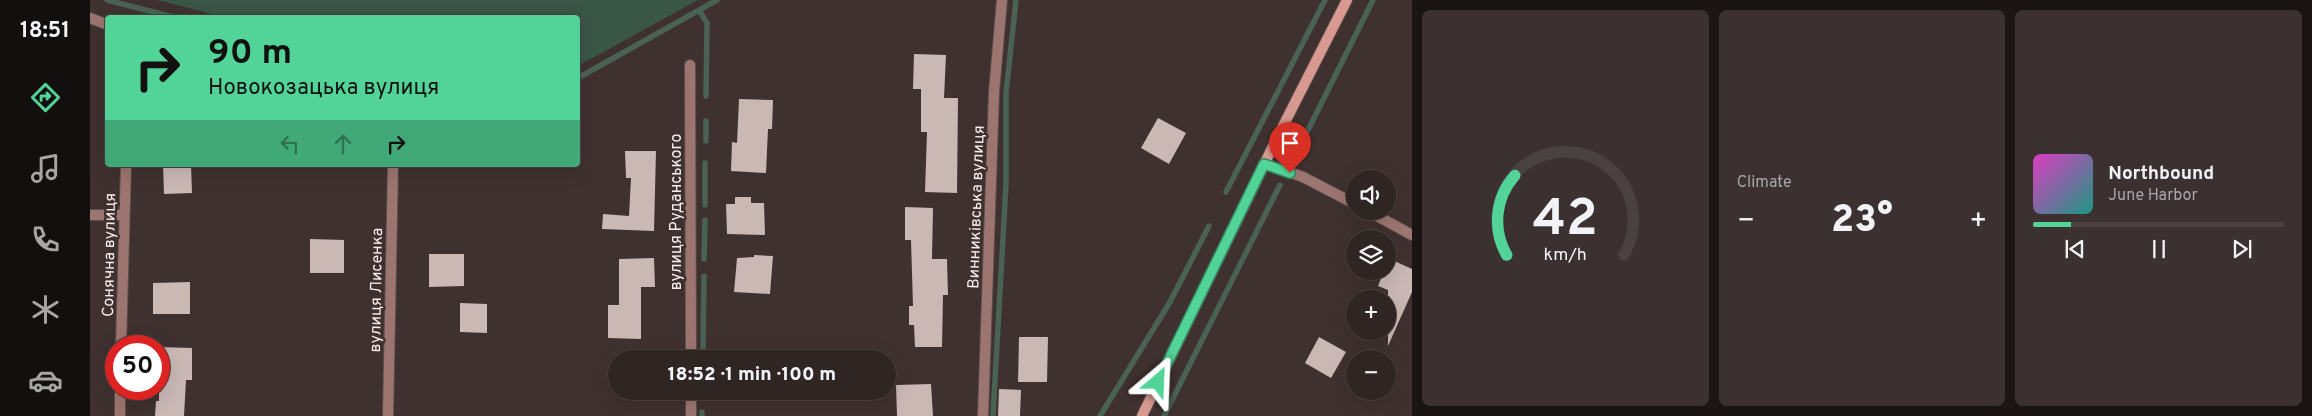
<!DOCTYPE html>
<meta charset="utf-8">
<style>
:root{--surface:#2f2523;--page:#3b3130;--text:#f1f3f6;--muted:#a7a5a6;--line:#4a4241;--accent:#52d397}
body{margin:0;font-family:Overpass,sans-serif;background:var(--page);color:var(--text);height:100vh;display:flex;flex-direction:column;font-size:19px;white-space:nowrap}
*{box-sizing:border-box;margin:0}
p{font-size:16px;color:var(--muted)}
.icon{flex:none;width:28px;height:28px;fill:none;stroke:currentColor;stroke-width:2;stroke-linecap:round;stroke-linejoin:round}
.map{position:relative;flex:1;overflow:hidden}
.details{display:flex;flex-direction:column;gap:10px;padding:10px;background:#1a1413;width:900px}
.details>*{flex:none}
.guide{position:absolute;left:15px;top:15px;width:475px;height:152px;border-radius:5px;box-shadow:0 5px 20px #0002,0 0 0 1px var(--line);background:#52d397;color:#111;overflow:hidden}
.tools{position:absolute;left:1256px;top:170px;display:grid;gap:10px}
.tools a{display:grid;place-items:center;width:50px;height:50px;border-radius:50%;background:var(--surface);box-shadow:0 5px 20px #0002,0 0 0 1px var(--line);font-size:25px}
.speed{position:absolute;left:15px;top:335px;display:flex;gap:10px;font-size:25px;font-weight:700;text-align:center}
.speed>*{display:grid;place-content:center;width:65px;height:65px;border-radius:50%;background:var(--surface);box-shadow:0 5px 20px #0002,0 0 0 1px var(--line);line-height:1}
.speed .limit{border:8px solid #d22;background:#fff;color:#111}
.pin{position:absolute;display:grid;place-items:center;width:42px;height:42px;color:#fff;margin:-51px -21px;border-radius:50% 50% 50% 0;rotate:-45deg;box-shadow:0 0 5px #0007}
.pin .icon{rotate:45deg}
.me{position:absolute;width:55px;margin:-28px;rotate:26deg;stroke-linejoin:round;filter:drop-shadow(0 0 4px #0008)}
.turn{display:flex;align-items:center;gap:18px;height:105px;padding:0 20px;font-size:22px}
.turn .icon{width:65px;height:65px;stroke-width:2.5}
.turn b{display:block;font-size:35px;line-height:42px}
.lanes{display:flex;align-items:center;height:48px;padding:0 20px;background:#0003;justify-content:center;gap:25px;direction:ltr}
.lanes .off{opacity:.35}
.big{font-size:38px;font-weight:800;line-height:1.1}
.details .widget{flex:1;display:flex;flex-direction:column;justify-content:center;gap:8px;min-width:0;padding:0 18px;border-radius:8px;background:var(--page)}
.details .dial{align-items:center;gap:0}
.dial svg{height:130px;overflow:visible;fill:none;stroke:var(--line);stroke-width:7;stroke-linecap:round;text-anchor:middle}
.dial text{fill:var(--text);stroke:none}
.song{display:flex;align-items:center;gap:15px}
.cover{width:60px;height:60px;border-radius:8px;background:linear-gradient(135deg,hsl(310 70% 55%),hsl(170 70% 35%))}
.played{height:5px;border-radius:2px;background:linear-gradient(90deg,var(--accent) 15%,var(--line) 15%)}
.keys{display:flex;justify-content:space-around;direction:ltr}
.heat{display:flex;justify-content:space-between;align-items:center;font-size:28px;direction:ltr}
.details .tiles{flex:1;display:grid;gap:10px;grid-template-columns:repeat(3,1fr)}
.trip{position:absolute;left:518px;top:350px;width:288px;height:50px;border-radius:25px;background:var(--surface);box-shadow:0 5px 20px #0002,0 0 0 1px var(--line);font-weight:800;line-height:50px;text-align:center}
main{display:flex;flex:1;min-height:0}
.tab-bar{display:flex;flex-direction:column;width:90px;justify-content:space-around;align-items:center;background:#130f0e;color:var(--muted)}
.tab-bar .icon{width:35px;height:35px}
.tab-bar .selected{color:var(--accent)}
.tab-bar b{font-size:22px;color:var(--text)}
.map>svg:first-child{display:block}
.green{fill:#3a5647}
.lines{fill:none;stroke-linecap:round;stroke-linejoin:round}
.stream{stroke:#4a6256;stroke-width:5.5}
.building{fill:#cab8b5}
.street-casing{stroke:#5c4f4d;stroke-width:12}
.secondary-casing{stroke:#5c4f4d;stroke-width:12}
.street{stroke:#9d7570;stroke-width:10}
.secondary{stroke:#d89990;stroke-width:10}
.route-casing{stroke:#358962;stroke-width:12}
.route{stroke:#52d397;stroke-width:9}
.labels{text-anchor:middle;stroke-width:5;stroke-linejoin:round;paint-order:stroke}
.street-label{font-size:16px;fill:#f7edec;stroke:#3f312f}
</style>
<main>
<nav class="tab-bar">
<b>18:51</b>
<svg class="icon selected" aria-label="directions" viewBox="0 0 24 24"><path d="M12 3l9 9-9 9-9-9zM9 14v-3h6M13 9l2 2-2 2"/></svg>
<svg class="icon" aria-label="music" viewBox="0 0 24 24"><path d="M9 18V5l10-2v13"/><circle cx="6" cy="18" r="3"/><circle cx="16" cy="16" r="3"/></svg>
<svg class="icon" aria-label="phone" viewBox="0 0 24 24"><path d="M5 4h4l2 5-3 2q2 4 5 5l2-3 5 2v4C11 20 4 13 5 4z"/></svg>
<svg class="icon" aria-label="climate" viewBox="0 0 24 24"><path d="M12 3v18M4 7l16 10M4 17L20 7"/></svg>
<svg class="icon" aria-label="car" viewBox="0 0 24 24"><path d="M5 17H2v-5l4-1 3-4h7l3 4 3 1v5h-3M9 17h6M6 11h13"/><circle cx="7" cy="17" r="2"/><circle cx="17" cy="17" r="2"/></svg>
</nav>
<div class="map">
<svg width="1322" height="416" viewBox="0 0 1322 416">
<rect width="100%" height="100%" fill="#3f312f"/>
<path class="green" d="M67,0h541l-120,66v-48h-350z"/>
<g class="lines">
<path class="stream" d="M17,0l70,18
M609,10l8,13 -1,73
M488,78l139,-78
M616,141v-20
M1204,158l79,-158
M1136,192l99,-192
M615,205v-42
M614,259l1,-39
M613,351l1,-75
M612,412v4
M903,416l13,-232v-91l10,-93
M1010,416l70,-114 39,-76
M1074,416l116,-231"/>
</g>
<path class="building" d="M824,54l32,1 -2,43h14l-1,95 -32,-1 2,-60h-6v-43h-8z
M649,99l34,1 -1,29h-4l-2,44 -35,-2 1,-29 5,1z
M1068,118l28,15 -17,31 -28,-16z
M535,151h31l-2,80 -52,-2 1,-15 26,2 2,-38h-5z
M73,165h28l1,28 -28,1z
M645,197h16v6h13l1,32 -38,-1 -1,-30h9z
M815,207l28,1 -1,51h15l1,36h-5l-1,52h-27l-1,-22h-5v-19h4l-2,-66h-6z
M220,239l34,1v33h-34z
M339,254h35v32l-35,1z
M664,255l19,1 -3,38 -36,-2 3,-34 17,-1z
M564,258l1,29h-14v52l-33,-1v-33h11v-46z
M1300,259l22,10v23l-24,54v-56l-10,-4 6,-15h4z
M100,282v32h-37v-31z
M370,303l27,1v29l-27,-1z
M929,337h29l-1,45h-29z
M1229,337l27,15 -15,26 -26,-15z
M69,347l33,1v32h-6l-2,36h-29l1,-15h3z
M841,384l2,32h-36l-1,-31z
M909,389l22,1 -1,26h-22z"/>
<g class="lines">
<g class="street-casing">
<path id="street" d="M0,18l18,7
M600,65l1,294
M1175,164l38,13 52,27
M1278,211l44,24
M0,215h34
M31,346l5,-181
M601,391v25
M30,416v-27
M298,416l5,-251
M893,416l11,-324 8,-92"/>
</g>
<g class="secondary-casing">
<path id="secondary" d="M1052,416l133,-274 72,-142"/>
</g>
<use href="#street" class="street"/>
<use href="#secondary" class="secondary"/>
</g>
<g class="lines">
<g class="route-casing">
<path id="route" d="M1068,382l106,-218 26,9"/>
</g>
<use href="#route" class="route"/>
</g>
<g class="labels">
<g class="street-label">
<text transform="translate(885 207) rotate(-88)" y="6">Винниківська вулиця</text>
<text transform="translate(585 212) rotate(-90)" y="6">вулиця Руданського</text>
<text transform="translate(18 255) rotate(-89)" y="6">Сонячна вулиця</text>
<text transform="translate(285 290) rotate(-89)" y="6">вулиця Лисенка</text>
</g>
</g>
</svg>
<div class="tools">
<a><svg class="icon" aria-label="sound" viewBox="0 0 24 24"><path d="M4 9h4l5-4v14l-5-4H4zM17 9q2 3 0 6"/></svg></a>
<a><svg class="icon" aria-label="layers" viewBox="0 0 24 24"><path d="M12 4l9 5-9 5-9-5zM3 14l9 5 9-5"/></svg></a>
<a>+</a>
<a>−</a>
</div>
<div class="speed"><div class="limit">50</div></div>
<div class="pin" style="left:1200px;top:173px;background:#d93025"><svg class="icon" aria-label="arrive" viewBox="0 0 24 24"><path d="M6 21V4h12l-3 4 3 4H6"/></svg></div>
<svg class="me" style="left:1068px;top:382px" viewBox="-20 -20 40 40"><path d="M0-17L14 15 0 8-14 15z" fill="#52d397" stroke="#fff" stroke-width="4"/></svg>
<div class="trip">18:52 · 1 min · 100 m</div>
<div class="guide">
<div class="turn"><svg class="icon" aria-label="right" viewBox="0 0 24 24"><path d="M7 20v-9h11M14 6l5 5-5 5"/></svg><div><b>90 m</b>Новокозацька вулиця</div></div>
<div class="lanes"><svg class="icon off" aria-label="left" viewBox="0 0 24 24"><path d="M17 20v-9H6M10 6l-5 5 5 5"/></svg><svg class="icon off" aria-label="ahead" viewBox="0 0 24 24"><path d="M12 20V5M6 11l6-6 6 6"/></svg><svg class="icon" aria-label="right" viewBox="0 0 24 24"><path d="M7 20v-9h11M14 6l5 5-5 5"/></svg></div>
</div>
</div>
<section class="details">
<div class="tiles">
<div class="widget dial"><svg viewBox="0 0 100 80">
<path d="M14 69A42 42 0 1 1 86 69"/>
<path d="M14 69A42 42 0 0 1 19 20" stroke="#52d397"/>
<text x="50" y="56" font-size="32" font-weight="700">42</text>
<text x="50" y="72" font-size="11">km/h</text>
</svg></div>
<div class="widget"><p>Climate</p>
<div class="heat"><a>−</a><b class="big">23°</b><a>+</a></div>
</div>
<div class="widget">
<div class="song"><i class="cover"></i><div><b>Northbound</b><p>June Harbor</p></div></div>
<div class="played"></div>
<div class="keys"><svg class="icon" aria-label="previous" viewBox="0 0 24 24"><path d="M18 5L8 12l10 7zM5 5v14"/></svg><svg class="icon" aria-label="pause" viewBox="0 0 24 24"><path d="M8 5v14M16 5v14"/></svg><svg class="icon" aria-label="next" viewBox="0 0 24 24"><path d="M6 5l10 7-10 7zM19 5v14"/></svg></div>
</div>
</div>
</section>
</main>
